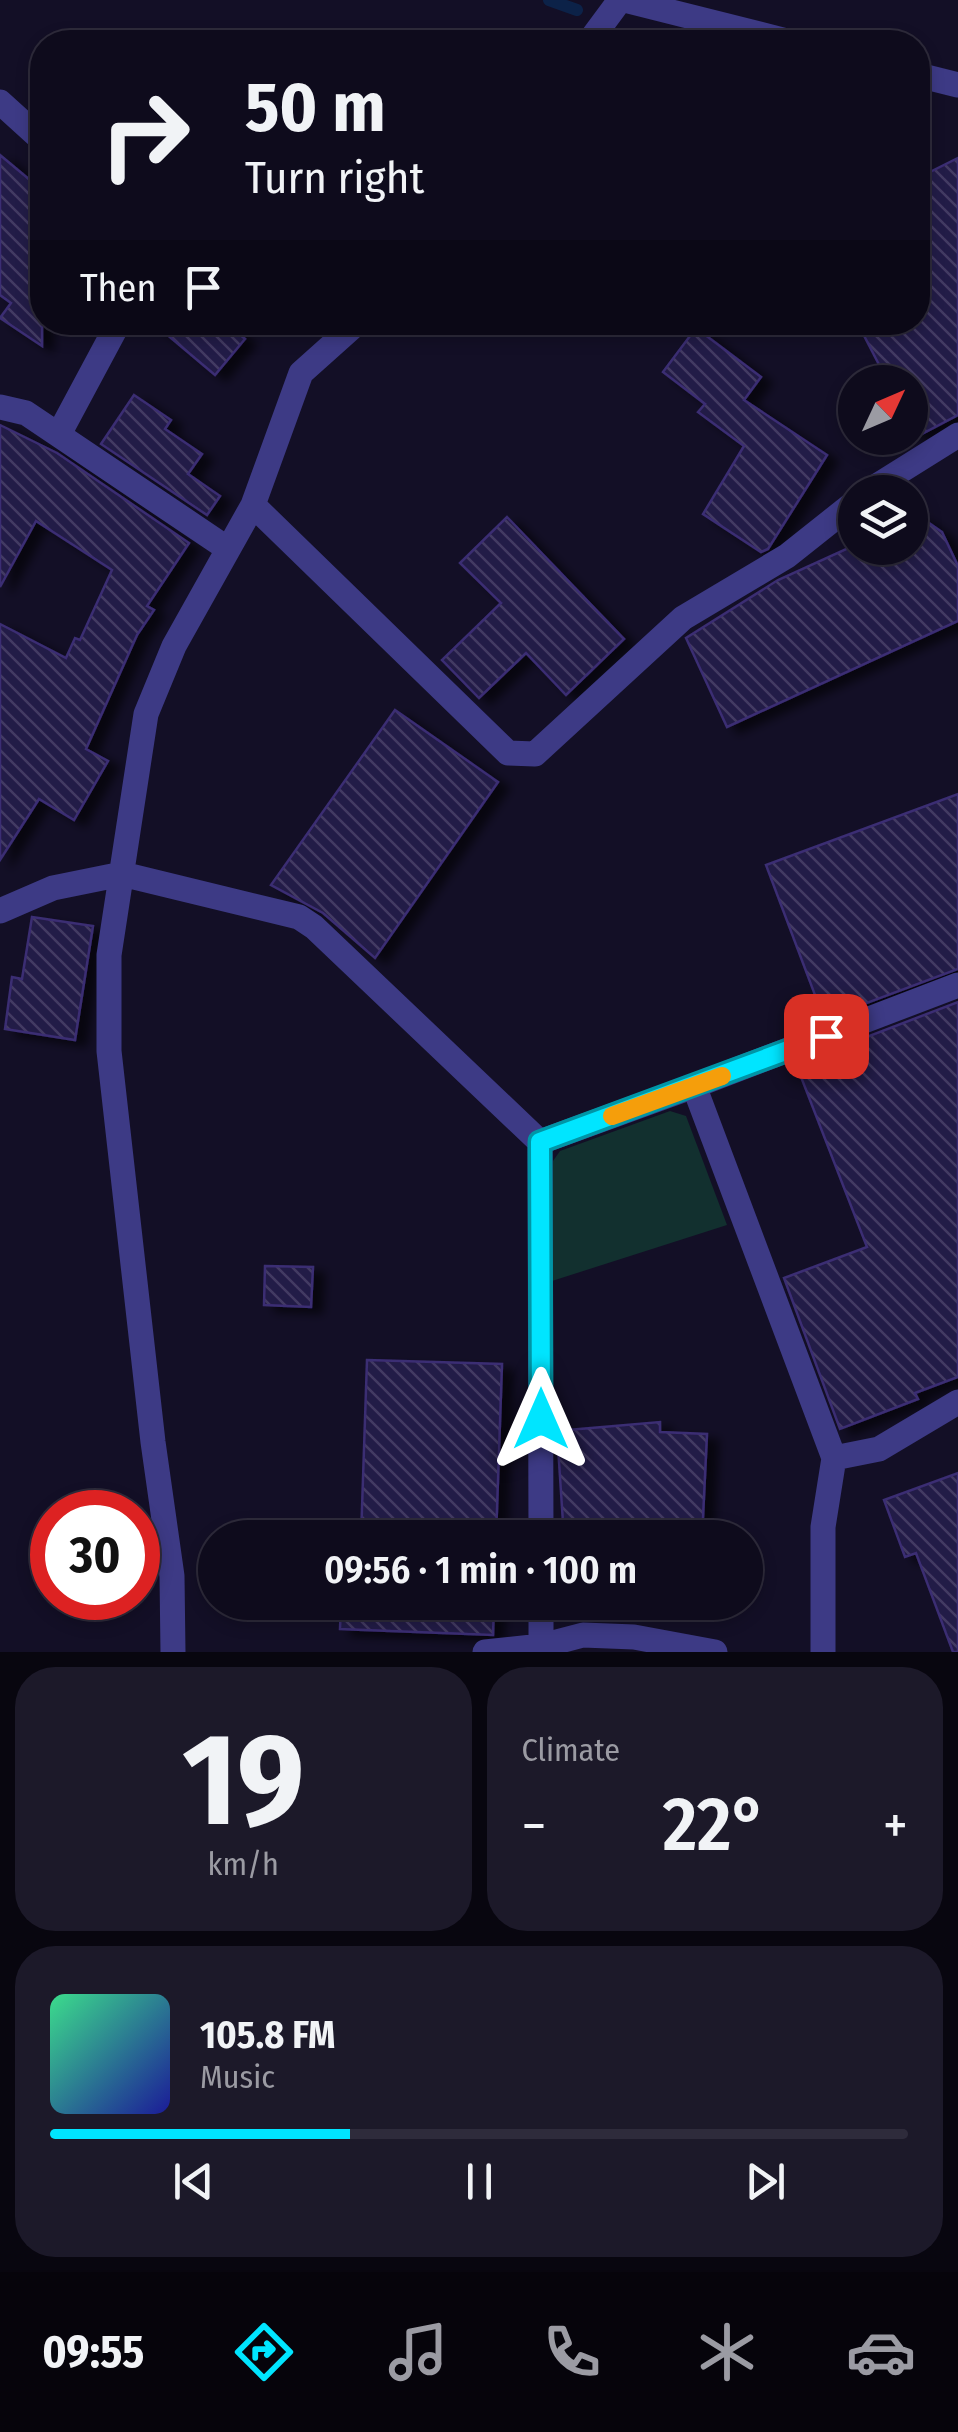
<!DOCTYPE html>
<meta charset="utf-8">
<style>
:root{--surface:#0e0b1c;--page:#1c1929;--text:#f1f3f6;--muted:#9b9ba3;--line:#2e2b3b;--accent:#00e5ff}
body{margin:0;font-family:"Fira Sans Condensed",sans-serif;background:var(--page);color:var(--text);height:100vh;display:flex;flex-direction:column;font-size:38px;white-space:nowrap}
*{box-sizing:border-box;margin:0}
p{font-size:32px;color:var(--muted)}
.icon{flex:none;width:55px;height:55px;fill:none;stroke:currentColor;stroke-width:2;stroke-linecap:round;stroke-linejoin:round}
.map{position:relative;height:1652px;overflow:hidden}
.panel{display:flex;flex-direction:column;gap:15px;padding:15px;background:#08060f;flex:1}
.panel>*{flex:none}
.hud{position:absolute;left:30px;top:30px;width:900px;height:305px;border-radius:40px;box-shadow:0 5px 15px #0003,0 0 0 2px var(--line);background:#0e0b1c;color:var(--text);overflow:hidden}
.needle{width:65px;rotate:46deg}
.tools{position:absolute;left:838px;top:365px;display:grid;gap:20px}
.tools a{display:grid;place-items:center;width:90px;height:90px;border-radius:50%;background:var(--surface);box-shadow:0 5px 15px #0003,0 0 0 2px var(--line);font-size:50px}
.speed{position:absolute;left:30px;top:1490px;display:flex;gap:20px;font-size:50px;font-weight:700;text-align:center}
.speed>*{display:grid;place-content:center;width:130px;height:130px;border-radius:50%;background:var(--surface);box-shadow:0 5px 15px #0003,0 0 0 2px var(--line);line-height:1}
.speed .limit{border:15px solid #d22;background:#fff;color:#111}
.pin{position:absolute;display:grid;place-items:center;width:85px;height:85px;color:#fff;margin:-42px;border-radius:20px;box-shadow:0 5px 15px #0006}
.me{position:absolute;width:110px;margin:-55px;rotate:0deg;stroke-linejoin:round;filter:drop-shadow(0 0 8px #0008)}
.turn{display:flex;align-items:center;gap:35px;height:210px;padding:0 50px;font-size:45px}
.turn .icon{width:130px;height:130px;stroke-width:2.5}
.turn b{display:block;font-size:70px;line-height:85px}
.then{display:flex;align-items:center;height:95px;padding:0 50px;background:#0003;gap:20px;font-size:38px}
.big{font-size:75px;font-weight:600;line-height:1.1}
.panel .card{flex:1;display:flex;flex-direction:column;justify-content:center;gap:15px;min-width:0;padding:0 35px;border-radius:40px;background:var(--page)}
.panel .dial{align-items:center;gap:0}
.dial b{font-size:130px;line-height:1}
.song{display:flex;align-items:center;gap:30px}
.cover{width:120px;height:120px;border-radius:15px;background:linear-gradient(135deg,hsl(150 70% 55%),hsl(240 70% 35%))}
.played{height:10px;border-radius:5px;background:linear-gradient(90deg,var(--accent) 35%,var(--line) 35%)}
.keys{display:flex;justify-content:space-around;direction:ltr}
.heat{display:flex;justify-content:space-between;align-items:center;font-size:55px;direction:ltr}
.panel .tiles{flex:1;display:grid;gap:15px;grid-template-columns:1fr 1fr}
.card:last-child{grid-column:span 2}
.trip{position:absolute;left:198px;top:1520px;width:565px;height:100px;border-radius:50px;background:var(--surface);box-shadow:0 5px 15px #0003,0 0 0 2px var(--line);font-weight:600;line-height:100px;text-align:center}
.dock{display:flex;height:160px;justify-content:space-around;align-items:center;background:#06040b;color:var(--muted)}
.dock .icon{width:70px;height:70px}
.dock .active{color:var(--accent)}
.dock b{font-size:45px;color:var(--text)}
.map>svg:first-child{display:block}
.green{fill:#12302f}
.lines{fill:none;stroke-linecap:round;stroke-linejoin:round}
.stream{stroke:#0c2248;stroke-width:12}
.building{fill:url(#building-back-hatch);stroke:#3b2d73;stroke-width:2.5;filter:url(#shadow)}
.minor{stroke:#3d3a85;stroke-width:25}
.route-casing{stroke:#0095a6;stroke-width:25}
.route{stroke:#00e5ff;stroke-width:18}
.slow{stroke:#f59e0b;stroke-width:18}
</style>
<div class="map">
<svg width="958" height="1652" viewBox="0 0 958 1652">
<defs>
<pattern id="building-back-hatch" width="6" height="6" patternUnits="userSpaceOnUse" patternTransform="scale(2.5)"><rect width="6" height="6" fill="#241b47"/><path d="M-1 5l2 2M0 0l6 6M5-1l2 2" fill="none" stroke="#433b63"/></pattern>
<filter id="shadow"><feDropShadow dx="11" dy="6" stdDeviation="5" flood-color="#0009"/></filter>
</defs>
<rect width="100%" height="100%" fill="#130f26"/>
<path class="green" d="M670,1111l16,5 41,109 -175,56 1,-120 7,-10z"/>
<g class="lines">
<path class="stream" d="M549,0l28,10"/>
</g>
<path class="building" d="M0,155l42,35v156l-42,-28 11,-15 -11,-8z
M958,158v257l-42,22 -6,-11v-44h-22l-31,-60h61v-144z
M152,322h74l19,17 -30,36z
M696,328l65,49 -17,23 83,55 -59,94 -7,3 -58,-38 41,-68 -46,-34 7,-8 -42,-32z
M134,395l37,25 -6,9 37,25 -14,20 32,22 -13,19 -106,-71z
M0,425l57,28 132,90 -42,63 7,4 -17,25 -51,114 22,12 -34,59 -35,-21 -39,61v-236l66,34 9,-20 5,2 32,-70 -76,-49 -36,66z
M919,516l23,16 16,34v55l-231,106 -41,-89 92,-58 77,-35 55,3v-28z
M507,517l117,122 -58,56 -40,-42 -47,45 -37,-38 59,-57 -41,-40z
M395,710l103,72 -123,176 -52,-45 -52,-28z
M958,794v175l-134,50 -58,-154z
M32,917l61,9 -18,114 -70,-11 7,-52 10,2z
M958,1002v375l-43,16 3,6 -78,30 -56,-151 83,-31 -71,-183z
M265,1266l48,1 -2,40 -47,-2z
M367,1360l135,4 -6,174h-135z
M660,1422v10l47,2 -5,104h-138l-7,-107z
M958,1473v179h-5l-37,-99 -11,4 -21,-57z
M341,1602h153l-1,33 -153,-6z"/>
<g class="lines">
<path class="minor" d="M624,0l167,42
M589,42l31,-42
M918,75l40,10
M0,102l42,38
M0,407l26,6 202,136
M59,434l60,-112
M867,492l91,-57
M253,505l255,248 27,1 148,-136 104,-62 68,-54
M0,911l53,-23 69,-14 177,43 15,10 226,215 1,396
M694,1086l140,372 -11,69v125
M540,1142l154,-56 264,-101
M834,1458l45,-9 79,-47
M541,1602v44
M173,1652l-1,-76 -19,-134 -44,-391v-96l37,-241 28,-68 79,-141 48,-132 57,-51
M485,1652l56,-6 42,-11 51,2 81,15"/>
</g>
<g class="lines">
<g class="route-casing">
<path id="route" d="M541,1419l-1,-277 286,-106"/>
</g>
<use href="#route" class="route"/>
<path class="slow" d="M612,1116l110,-40"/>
</g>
</svg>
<div class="tools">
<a><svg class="needle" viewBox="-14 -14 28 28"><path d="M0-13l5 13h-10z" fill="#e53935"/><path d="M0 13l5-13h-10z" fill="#9b9ba3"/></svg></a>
<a><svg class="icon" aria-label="layers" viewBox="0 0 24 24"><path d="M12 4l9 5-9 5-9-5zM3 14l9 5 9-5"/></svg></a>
</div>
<div class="speed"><div class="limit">30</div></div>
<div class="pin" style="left:826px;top:1036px;background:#d93025"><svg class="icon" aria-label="arrive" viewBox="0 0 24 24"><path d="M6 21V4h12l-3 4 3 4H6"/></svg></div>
<svg class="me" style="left:541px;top:1419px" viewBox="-20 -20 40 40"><path d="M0-17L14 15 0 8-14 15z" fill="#00e5ff" stroke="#fff" stroke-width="4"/></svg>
<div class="trip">09:56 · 1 min · 100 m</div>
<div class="hud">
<div class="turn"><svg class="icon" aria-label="right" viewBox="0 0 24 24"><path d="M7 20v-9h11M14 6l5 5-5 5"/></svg><div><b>50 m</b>Turn right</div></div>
<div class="then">Then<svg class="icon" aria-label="arrive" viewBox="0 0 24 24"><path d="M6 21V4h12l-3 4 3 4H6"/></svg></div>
</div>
</div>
<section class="panel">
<div class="tiles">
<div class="card dial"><b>19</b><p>km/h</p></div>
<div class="card"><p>Climate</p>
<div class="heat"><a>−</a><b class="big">22°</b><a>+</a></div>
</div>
<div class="card">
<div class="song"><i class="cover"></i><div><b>105.8 FM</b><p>Music</p></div></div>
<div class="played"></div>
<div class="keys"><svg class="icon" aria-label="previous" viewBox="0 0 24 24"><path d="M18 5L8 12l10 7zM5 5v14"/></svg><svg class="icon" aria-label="pause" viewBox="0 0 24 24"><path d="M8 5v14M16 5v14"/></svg><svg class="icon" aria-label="next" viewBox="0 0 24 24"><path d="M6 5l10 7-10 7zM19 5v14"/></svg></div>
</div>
</div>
</section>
<nav class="dock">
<b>09:55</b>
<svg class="icon active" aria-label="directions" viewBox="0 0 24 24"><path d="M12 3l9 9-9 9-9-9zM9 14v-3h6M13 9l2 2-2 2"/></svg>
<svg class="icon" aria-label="music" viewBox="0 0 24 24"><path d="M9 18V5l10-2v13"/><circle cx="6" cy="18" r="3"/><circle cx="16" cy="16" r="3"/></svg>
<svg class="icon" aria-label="phone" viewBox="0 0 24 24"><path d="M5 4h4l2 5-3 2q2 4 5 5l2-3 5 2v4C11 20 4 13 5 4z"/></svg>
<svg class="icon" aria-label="climate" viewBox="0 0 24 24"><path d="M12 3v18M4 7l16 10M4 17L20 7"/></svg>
<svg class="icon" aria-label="car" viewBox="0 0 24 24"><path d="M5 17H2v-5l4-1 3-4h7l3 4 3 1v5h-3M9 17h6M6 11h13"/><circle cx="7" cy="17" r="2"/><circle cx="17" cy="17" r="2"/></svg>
</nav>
